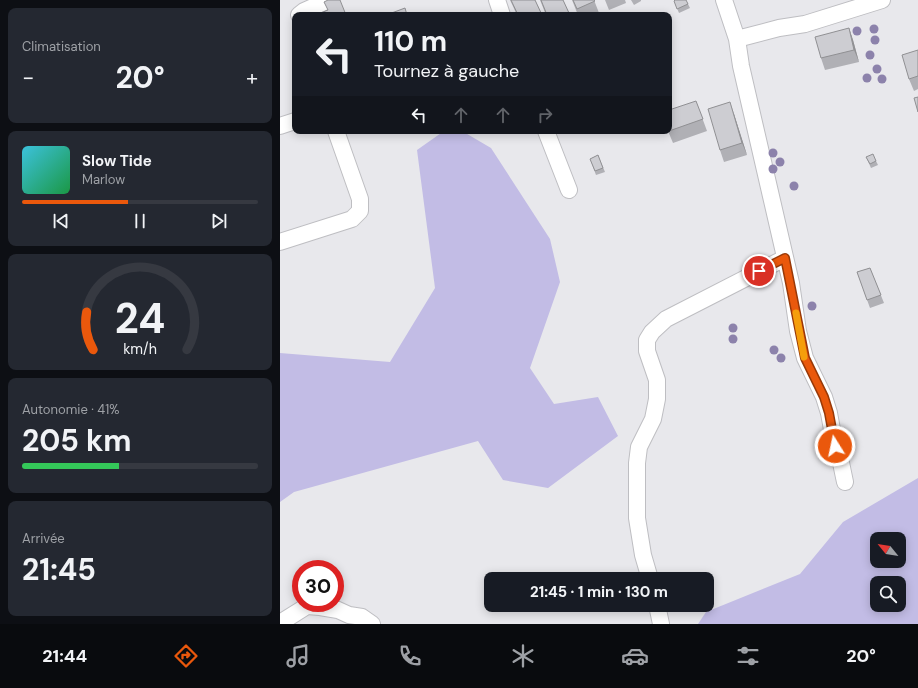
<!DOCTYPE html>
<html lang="fr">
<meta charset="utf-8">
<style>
:root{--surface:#171b24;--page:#242831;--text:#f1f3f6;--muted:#9ea1a6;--line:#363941;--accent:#ea580c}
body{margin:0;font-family:"DM Sans",sans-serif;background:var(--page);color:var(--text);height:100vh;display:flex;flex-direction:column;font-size:15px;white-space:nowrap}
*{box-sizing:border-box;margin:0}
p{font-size:13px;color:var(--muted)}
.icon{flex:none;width:22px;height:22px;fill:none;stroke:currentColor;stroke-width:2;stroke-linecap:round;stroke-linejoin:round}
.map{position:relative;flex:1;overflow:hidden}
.panel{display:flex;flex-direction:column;gap:8px;padding:8px;background:#0d0f14;width:280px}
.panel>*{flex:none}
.top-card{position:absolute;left:12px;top:12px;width:380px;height:122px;border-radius:8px;box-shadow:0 2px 10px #0003;background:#171b24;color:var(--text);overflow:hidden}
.needle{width:26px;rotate:300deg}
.fabs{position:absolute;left:590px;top:532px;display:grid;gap:8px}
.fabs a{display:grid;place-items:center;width:36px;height:36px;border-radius:8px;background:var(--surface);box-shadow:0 2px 10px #0003;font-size:20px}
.speed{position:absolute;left:12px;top:560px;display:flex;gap:8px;font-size:20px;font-weight:700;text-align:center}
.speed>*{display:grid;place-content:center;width:52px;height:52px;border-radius:50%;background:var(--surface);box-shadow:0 2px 10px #0003;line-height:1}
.speed .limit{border:6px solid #d22;background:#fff;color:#111}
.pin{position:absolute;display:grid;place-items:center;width:34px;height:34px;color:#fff;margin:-17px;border:2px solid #fff;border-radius:50%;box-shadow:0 1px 4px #0007}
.me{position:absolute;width:44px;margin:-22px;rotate:350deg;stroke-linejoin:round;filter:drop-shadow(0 0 3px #0008)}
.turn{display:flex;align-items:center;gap:14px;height:84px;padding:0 16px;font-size:18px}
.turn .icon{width:52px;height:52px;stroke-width:2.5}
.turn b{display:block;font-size:28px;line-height:34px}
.lanes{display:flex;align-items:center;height:38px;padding:0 16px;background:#0003;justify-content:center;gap:20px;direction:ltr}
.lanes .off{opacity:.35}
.big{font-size:30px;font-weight:700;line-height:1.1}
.panel .widget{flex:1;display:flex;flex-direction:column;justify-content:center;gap:6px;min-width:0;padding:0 14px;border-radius:8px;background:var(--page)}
.panel .dial{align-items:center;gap:0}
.dial svg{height:104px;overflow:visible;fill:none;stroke:var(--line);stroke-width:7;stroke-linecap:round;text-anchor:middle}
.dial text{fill:var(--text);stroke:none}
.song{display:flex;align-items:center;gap:12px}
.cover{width:48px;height:48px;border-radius:6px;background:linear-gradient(135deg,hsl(190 70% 55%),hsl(140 70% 35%))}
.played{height:4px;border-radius:2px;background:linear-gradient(90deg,var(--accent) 45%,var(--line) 45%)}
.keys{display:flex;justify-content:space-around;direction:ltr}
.heat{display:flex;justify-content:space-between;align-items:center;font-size:22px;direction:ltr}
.charge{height:6px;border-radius:3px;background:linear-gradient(90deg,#34c759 41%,var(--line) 0)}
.trip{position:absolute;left:204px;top:572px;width:230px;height:40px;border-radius:8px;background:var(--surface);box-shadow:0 2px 10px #0003;font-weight:700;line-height:40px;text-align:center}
.tabs{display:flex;height:64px;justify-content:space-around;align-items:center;background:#090b0e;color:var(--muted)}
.tabs .icon{width:28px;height:28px}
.tabs .current{color:var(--accent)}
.tabs b{font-size:18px;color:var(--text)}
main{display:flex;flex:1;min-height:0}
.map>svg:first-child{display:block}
.green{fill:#c2bce5;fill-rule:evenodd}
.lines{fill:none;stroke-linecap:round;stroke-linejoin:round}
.minor-casing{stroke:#bebec2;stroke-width:18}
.minor{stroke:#fff;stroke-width:16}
.tree{fill:#8c82ab}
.wall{fill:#b0b0b5}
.shaded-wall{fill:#909093}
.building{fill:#cdcdd2;stroke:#909093}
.route-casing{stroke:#983908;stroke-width:10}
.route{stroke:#ea580c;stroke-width:7}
.slow{stroke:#f59e0b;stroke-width:7}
</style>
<main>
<section class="panel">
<div class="widget"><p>Climatisation</p>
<div class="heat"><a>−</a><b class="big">20°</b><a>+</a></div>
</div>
<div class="widget">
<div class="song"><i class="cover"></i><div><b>Slow Tide</b><p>Marlow</p></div></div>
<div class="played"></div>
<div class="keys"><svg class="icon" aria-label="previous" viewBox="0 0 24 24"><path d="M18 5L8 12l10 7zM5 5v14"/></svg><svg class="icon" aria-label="pause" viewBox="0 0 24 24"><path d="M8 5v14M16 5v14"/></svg><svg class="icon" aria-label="next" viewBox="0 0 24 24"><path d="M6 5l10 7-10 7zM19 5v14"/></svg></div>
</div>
<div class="widget dial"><svg viewBox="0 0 100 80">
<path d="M14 69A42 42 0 1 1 86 69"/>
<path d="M14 69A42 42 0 0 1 9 40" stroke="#ea580c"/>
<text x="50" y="56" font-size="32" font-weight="700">24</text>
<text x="50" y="72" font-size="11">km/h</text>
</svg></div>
<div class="widget"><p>Autonomie · 41%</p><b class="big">205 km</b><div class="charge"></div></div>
<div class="widget"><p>Arrivée</p><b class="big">21:45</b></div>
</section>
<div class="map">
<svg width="638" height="624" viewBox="0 0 638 624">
<rect width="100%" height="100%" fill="#e8e8ec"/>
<path class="green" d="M164,131h18l29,17 59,91 10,43 -30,86 24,36 44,-7 20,39 -70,52 -45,-8 -25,-39 -184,51 -14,10v-149l110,9 45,-74 -18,-138z
M638,478v146h-220l8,-12 94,-38 43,-52zM597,539h22v22h-22zM597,583h22v22h-22z"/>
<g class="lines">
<g class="minor-casing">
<path id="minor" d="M217,0l5,15
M444,0l13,39 4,27 50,217 7,48 7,27 19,39 5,16 6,33 5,12 5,24
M19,15l5,-4 25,-11
M457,39l42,-11 26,-4 77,-24
M0,126l15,-5
M266,131l23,59
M0,242l72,-23 8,-8v-12l-24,-68
M370,579l-7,-24 -6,-37v-55l2,-16 14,-28 4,-20v-19l-10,-29v-11l5,-8 14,-13 119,-61
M377,605l4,19
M0,623l27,-17 13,1 18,3 11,5 13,2 10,7"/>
</g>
<use href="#minor" class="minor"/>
</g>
<g class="tree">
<circle cx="594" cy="29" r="4.5"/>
<circle cx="577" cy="31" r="4.5"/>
<circle cx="595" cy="40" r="4.5"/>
<circle cx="590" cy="55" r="4.5"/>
<circle cx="597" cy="69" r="4.5"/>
<circle cx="587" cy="78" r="4.5"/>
<circle cx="602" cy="79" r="4.5"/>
<circle cx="493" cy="153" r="4.5"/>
<circle cx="500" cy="162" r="4.5"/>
<circle cx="493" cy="169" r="4.5"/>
<circle cx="514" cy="186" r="4.5"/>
<circle cx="532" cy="306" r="4.5"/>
<circle cx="453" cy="328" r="4.5"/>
<circle cx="453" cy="339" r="4.5"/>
<circle cx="494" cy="350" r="4.5"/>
<circle cx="501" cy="358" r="4.5"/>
</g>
<path class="wall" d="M230,0h25l7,15h-25z
M260,0h23l7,15h-24z
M292,0h22l5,13 -3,2h-18z
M325,0h20l1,3 -17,7z
M351,0h10v1l-7,4z
M406,0l4,8 -11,5 -5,-12z
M569,28l4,12 6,22 -34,8 -4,-12z
M638,50v39l-4,2 -5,-12z
M416,101l11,30 -34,12 -5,-12z
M454,114l13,41 -23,7 -4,-12z
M318,155l7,17 -9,3 -6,-16z
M586,157l10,4 2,4 -7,3z
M590,268l14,35 -14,5 -13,-36z"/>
<path class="shaded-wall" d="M569,28l4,12 6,22 -5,-12z
M450,102l4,12 13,41 -5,-12z"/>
<path class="building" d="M48,0h12l6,15h-30l12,-5 -4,-8z
M231,0h24l7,15h-24z
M261,0h22l6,13 -5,2h-17z
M293,0h21l1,1 -18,8z
M395,0h11l2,4 -11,5 -3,-8z
M125,8l2,7h-17l-1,-1z
M569,28l5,22 -33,8 -6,-21z
M638,50v26l-9,3 -7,-24z
M638,97v15l-4,-14z
M416,101l7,18 -34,12v-21z
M450,102l12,41 -22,7 -12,-41z
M593,154l3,7 -6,3 -4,-7z
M318,155l5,13 -8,3 -5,-12z
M590,268l11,27 -14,5 -10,-28z"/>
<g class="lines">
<g class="route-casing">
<path id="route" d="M479,271l26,-13 20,100 19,39 5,16 6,33"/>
</g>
<use href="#route" class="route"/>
<path class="slow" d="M516,313l8,44"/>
</g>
</svg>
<div class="fabs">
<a><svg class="needle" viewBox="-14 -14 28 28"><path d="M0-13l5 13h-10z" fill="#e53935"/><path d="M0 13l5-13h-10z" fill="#9ea1a6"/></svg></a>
<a><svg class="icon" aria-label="search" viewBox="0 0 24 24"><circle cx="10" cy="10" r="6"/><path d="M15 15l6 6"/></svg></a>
</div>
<div class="speed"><div class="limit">30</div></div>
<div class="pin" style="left:479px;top:271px;background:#d93025"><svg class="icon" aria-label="arrive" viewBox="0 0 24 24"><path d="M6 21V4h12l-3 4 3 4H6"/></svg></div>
<svg class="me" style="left:555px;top:446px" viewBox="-20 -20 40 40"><circle r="17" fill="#ea580c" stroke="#fff" stroke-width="3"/><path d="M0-11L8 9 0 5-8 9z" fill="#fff"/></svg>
<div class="trip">21:45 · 1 min · 130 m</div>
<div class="top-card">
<div class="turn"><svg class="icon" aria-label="left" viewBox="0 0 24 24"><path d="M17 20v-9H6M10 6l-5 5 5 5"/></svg><div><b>110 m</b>Tournez à gauche</div></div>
<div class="lanes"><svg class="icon" aria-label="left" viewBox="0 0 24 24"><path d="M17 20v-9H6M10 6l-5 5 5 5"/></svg><svg class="icon off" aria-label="ahead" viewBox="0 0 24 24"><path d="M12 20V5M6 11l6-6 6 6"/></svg><svg class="icon off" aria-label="ahead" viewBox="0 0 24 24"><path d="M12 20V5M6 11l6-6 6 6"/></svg><svg class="icon off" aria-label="right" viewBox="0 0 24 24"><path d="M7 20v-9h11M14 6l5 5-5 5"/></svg></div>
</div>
</div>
</main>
<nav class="tabs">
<b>21:44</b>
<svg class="icon current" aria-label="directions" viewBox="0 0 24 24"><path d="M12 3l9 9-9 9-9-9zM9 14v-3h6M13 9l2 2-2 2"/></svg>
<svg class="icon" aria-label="music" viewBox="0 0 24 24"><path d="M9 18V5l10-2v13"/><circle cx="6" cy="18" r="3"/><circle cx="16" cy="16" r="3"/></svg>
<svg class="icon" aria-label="phone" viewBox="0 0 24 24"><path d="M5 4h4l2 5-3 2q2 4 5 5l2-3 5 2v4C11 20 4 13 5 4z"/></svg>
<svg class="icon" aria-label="climate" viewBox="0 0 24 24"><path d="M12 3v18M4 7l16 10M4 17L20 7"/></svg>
<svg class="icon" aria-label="car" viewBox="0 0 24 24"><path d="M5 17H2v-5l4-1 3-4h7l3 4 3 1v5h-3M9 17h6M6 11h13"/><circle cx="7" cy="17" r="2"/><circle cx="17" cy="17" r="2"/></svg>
<svg class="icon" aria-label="filters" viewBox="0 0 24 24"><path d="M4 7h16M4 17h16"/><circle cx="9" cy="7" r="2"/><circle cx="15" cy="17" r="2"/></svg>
<b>20°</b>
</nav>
